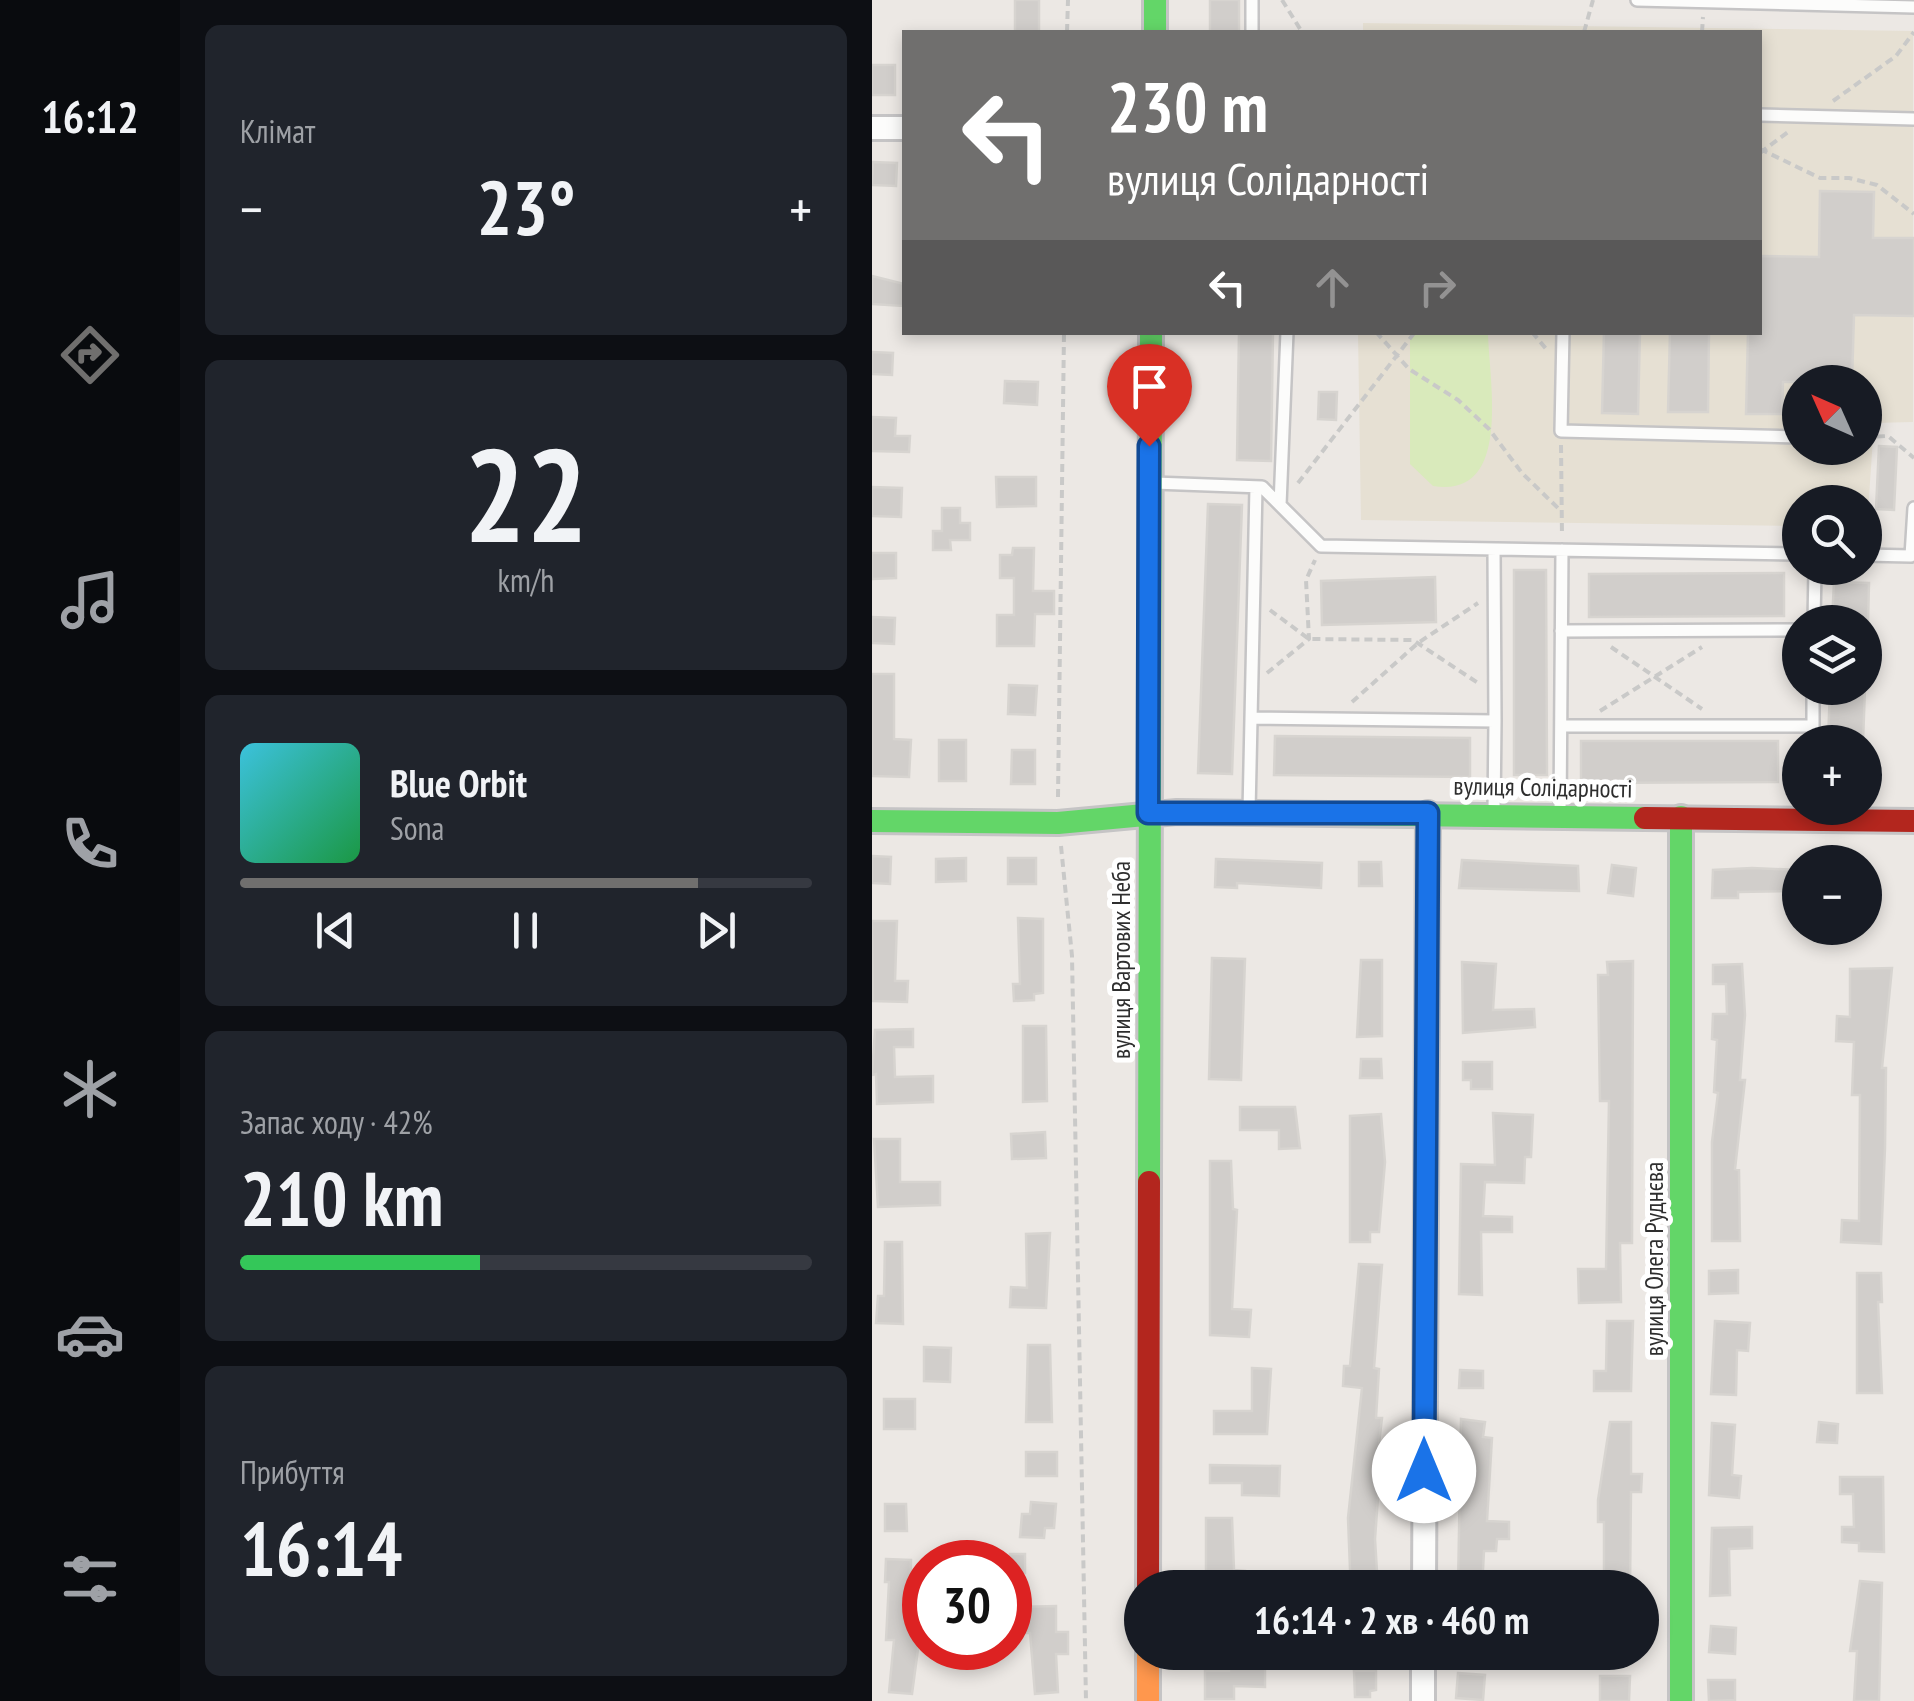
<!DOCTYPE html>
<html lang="uk">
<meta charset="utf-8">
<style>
:root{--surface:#171b24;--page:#20242c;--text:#f1f3f6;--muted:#9ea1a6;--line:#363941;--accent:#706f6e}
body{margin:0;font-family:"PT Sans Narrow",sans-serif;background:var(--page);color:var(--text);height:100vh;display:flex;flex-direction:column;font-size:38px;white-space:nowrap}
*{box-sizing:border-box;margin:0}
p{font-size:32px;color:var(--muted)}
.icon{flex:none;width:55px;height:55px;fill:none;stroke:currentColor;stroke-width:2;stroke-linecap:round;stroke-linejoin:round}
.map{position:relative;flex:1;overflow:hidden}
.sheet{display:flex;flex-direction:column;gap:25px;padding:25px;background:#0d0f14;width:692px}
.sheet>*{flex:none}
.banner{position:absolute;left:30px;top:30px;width:860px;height:305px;border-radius:0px;box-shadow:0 5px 15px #0003;background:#706f6e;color:#fff;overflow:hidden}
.needle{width:65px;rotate:315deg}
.controls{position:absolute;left:910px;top:365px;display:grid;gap:20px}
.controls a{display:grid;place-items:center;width:100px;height:100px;border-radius:50%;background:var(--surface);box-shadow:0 5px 15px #0003;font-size:50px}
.speed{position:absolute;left:30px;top:1540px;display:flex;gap:20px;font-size:50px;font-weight:700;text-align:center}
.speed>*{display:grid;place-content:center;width:130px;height:130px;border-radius:50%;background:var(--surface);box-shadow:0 5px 15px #0003;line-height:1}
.speed .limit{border:15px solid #d22;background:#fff;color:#111}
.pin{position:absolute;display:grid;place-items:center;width:85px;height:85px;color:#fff;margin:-102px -42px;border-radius:50% 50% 50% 0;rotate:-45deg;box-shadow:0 0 10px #0007}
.pin .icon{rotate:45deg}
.me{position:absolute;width:110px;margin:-55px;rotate:0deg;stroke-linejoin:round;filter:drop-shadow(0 0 8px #0008)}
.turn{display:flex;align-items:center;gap:35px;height:210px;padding:0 40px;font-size:45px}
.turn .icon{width:130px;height:130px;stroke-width:2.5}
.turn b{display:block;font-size:70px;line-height:85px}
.lanes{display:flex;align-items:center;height:95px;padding:0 40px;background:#0003;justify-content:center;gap:50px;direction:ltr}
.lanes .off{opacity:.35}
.big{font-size:75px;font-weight:700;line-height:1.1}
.sheet .widget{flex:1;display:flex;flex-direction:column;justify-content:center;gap:15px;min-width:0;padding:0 35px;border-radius:15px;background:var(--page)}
.sheet .dial{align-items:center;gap:0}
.dial b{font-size:130px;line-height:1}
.song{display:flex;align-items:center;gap:30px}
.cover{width:120px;height:120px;border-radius:15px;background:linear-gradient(135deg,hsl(190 70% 55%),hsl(140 70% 35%))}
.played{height:10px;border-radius:5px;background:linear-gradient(90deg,var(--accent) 80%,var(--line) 80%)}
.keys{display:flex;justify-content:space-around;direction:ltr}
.heat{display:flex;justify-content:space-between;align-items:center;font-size:55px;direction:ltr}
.charge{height:15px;border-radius:8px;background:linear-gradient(90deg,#34c759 42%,var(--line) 0)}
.trip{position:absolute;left:252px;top:1570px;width:535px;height:100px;border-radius:50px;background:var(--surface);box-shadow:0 5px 15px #0003;font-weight:700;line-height:100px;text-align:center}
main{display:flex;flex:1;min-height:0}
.tabs{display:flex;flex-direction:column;width:180px;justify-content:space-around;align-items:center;background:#090b0e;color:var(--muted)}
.tabs .icon{width:70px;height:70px}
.tabs .selected{color:var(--accent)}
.tabs b{font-size:45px;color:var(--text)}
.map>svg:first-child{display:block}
.education{fill:#e6e0d3;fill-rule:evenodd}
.pitch{fill:#d9eabb}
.building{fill:#d1cecb;stroke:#d7d4d0;stroke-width:2.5}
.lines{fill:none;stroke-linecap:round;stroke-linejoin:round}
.lane-casing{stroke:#c5c4c5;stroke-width:16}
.street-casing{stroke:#c5c4c5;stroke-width:28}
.fast-casing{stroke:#c5c4c5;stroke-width:28}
.slow-casing{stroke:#c5c4c5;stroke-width:28}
.jam-casing{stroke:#c5c4c5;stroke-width:28}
.path{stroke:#c9c9c8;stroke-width:4;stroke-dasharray:8 5;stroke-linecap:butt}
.lane{stroke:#fcfcfb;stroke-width:11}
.street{stroke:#fcfcfb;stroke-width:22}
.fast{stroke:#63d668;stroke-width:22}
.slow{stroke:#ff974d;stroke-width:22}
.jam{stroke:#b3261e;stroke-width:22}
.route-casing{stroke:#114b97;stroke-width:25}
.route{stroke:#1a73e8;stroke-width:18}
.labels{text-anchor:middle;stroke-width:10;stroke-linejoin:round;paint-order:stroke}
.street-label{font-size:25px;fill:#2e2e2e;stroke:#fff}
</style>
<main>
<nav class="tabs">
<b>16:12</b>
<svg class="icon selected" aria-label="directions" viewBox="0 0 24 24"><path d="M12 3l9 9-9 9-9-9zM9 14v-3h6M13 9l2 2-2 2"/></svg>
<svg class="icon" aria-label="music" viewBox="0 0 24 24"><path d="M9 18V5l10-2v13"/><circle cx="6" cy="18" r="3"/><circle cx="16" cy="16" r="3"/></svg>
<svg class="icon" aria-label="phone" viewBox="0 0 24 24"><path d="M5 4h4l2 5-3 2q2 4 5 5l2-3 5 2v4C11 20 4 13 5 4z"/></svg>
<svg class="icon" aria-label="climate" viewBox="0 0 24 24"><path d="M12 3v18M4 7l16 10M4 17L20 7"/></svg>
<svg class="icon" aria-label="car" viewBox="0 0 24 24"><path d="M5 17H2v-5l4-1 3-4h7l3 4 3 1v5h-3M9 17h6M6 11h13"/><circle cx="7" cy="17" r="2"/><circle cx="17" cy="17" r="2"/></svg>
<svg class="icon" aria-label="filters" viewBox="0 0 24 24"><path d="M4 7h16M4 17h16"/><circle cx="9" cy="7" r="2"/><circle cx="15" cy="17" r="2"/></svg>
</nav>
<section class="sheet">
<div class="widget"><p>Клімат</p>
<div class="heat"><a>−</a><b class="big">23°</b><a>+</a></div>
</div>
<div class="widget dial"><b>22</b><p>km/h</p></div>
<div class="widget">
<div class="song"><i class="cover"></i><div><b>Blue Orbit</b><p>Sona</p></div></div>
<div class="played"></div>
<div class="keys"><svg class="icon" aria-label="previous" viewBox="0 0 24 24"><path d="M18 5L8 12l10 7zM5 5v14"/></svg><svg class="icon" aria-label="pause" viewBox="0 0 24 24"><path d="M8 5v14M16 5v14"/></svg><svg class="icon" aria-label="next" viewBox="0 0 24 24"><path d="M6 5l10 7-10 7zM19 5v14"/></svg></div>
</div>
<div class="widget"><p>Запас ходу · 42%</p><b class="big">210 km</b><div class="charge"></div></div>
<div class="widget"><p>Прибуття</p><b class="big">16:14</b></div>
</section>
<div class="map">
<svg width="1042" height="1701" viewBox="0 0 1042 1701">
<rect width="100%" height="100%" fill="#ece8e4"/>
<path class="education" d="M491,23l550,8v391l-39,1 -7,104 -3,-25h-64l-1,24 -438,-6 -3,-187 402,-1v-300h-397zM928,382h64v66h-64z"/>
<path class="pitch" d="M538,333h78c1,49 25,166 -55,153l-23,-22z"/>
<path class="building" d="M143,0h24v32h-24z
M338,0h29v32h-29z
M0,65h23v30h-23z
M1,162l24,1 -1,23 -24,-1z
M948,191l54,1 -1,46h41v78l-60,-1 -2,67h-69l-1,32h-36l2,-82h12v-76l59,1z
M0,276l32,8 -1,22 -31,-2z
M367,332h34l-2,129 -34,-1z
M732,332h36l-2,82 -36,-1z
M798,332h39l-1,80h-40z
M0,352l21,1 -1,22 -20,-1z
M133,381l33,1 -1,23 -33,-2z
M447,392h18l-1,28 -18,-1z
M0,417l24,1 -1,18h15l-1,16 -37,-1z
M1007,446l18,1 -3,63 -18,-1z
M124,477h40v29l-39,1z
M0,487l30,1 -1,29 -29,-1z
M336,504l34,1 -10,269 -34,-1z
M70,508h18v15h10v17h-20l1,10h-18v-19h9z
M141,548h21l-1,43h21v23h-19l-1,32h-37v-31h17v-37h-14v-23h12z
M0,553h24v25l-24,1z
M642,570h32l1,205h-33z
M912,573v43l-195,1v-43z
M563,577l1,45 -114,3 -1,-44z
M962,582l35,1 -1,39h-36z
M0,617l23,1 -1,26 -22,-1z
M0,674h22v65l17,1 -2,37 -37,-1z
M137,685l28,1 -2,29 -27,-1z
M958,688h35l-2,54h-35z
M403,736l195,2v39l-196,-2z
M67,740h27v41h-27z
M709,741h197v41l-197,1z
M140,750h23v34h-24z
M0,856l19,1 -1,27 -18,-1z
M94,858v23l-30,1v-23z
M136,858h28v26h-28z
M344,859l106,4 -1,25 -84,-5v5l-22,-1z
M590,860l116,6 1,25 -120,-3z
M487,862h22l1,24h-23z
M740,865l24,3 -3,28 -25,-3z
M880,868l48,2v21l-62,1v6h-26l1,-28z
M146,918l25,1v74l-9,1v6l-20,1 -1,-17h7z
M0,921h25l-2,60h13l-1,21 -34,-1z
M340,958l33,1 -4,121 -32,-1z
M489,960h21v76l-25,1z
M761,961l-1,282h-12l1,59 -42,1 -1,-34h28l3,-168h-9l-2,-126h10l-1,-13z
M590,962l34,2 -3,46 41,-1 1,18 -72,6z
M870,964l3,51 -5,65h5l-10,89 4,1 1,71h-28v-99l6,-49 -4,-1 3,-52 -5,-1 1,-25h14l-1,-30h-13v-19z
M1020,968l-10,100h4l-1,80 -4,96 -40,-2 1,-22 17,1 1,-126h-8l2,-53 -18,-1 1,-25 13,1v-48z
M151,1026h23l1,75 -24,1z
M41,1029v18h-19l1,30 38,-1v26l-56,2 -1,-30 -4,1 3,-45z
M489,1059h20l1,19h-22z
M591,1062h29v27h-21v-9h-8z
M368,1107h55l5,41 -21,1v-19h-39z
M621,1113l40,2 -2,42h-6l-1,26 -39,-1 -2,34 29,1v15h-31l1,63 -23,-1 2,-130 34,1z
M509,1114l4,48 -6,70h-9v10h-20v-126z
M173,1132l1,26 -34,1 -1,-25z
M2,1139h26v43h40v23l-62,2z
M338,1161h21l2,48 4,1 -5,99 19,1 -2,27 -39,-2z
M178,1233l-4,75 -36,-1 1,-20 16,1 -1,-54z
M13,1242h17l1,82 -27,-1 2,-27h6z
M487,1264l23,1 -8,103 5,1 -3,49h6l-6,52h4l-5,69 3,49h-26l-2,-19 -2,-51 14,-130 -19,-2 1,-20h6z
M866,1270v23l-29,1v-23z
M985,1273h24l1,29h-4l4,91h-25z
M735,1321h26l-2,70h-37v-20h12z
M843,1321l35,2 -2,28 -11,-1 -1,45 -25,-1z
M156,1345h22l2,77h-26z
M52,1347l27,1 -1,34 -26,-1z
M380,1368l19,1 -4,65h-53v-23h38z
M588,1370l23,1v17h-24z
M12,1399h31v30h-31z
M589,1419l24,3 -2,15 9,1 -5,83 22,1v17h-12l-1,12h-12l-2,37h-24z
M738,1422h21v52h11l-1,18h-10l-1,96h-26v-66h-6v-22z
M947,1422l19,2 -1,19 -20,-1z
M840,1423l23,2 -3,50 9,1 -2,22 -30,-3z
M154,1452h31v24h-31z
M338,1465l70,1 -1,30 -37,-1v-12h-32z
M968,1477h43l1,75 -25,-1v-8l-17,-1v-15h12l-1,-33h-13z
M159,1502l25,2 -2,24h-9l-1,10 -24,-1 2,-23h8z
M13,1504h21l1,27h-22z
M334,1518h26l2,52 11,1 -1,17h-38z
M880,1527v21l-23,1 1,46 -20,1 2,-68z
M138,1554h15v19h-15z
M14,1559l25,1 -1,66 11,1 -9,67 -23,-2 5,-52h-8l3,-58h-4z
M988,1581l22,2 -3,118h-25l3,-50h-7z
M184,1606v26h12v22h-12l2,38 -23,2 -5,-61h-12l-1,-26z
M839,1626l25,2 -1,26 -26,-2z
M357,1666l36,1v20l-31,-1v13h-29v-28h24z
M482,1671h22v19l-6,1v6h-15z
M586,1673l27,2 -2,25 -27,-2z
M728,1676h30l-1,25h-29z
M836,1680h27v20l-26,1z"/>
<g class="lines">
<g class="lane-casing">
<path id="lane" d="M765,0l277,7
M380,32v-32
M888,115l154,4
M691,332l-2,99 239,6
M282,483l108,4 59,59 479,8
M408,505l7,-173
M992,555l47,1 3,-48
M942,622l1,-54
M689,631l239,-1
M381,718l242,3 -1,-172
M689,726h252v-38
M377,812l7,-325
M622,812l1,-91
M688,815l2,-265"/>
</g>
<g class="street-casing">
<path id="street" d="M0,128h32
M552,1588l4,-775
M551,1701v-49"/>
</g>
<g class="fast-casing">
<path id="fast" d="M283,0v32
M809,817v884
M0,821l186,2 119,-11 468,6
M277,1182l2,-850"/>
</g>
<g class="slow-casing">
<path id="slow" d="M276,1652v49"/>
</g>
<g class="jam-casing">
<path id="jam" d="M773,818l269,3
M276,1588l1,-406"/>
</g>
<path class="path" d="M410,0l20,32
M195,32l1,-32
M712,32l9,-32
M830,32l1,-15
M961,101l63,-45 18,-24
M888,149l60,29h29l28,7 37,29
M888,153l28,-21
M504,332l33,37 49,31 31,29 33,44 39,38
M660,332l15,18
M992,437l24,-1 26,22
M689,445l1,91
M426,483l117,-151
M398,610l39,29 104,1 65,43
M739,647l91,62
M395,673l42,-34 -3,-59 9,-20
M480,702l66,-59 60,-40
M728,711l102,-64
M186,797l6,-465
M189,846l11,110 14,745"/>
<use href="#lane" class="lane"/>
<use href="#street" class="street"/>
<use href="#fast" class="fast"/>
<use href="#slow" class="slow"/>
<use href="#jam" class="jam"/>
</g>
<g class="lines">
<g class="route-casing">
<path id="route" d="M277,446l-1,367h280l-4,658"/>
</g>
<use href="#route" class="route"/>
</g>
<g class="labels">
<g class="street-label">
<text transform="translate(671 787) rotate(1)" y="9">вулиця Солідарності</text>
<text transform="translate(249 960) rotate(-90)" y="9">вулиця Вартових Неба</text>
<text transform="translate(782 1259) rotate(-90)" y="9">вулиця Олега Руднєва</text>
</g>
</g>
</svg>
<div class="controls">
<a><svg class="needle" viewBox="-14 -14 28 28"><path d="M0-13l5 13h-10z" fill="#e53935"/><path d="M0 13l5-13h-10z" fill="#9ea1a6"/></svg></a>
<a><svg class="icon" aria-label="search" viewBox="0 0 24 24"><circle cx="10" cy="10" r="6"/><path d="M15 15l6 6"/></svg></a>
<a><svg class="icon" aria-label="layers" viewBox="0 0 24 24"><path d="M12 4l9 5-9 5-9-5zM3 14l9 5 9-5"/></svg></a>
<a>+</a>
<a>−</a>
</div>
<div class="speed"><div class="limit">30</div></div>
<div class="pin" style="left:277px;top:446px;background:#d93025"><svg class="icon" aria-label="arrive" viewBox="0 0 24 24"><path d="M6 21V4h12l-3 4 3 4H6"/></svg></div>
<svg class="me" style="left:552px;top:1471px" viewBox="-20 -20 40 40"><circle r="19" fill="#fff"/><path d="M0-13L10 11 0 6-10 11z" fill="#1a73e8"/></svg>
<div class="trip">16:14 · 2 хв · 460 m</div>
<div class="banner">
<div class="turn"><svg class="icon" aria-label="left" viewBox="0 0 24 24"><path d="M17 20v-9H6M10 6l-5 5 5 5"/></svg><div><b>230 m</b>вулиця Солідарності</div></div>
<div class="lanes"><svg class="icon" aria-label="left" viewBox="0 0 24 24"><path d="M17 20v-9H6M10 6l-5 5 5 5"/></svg><svg class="icon off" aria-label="ahead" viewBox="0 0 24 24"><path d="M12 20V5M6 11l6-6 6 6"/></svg><svg class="icon off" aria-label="right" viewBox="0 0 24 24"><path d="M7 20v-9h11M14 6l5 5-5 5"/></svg></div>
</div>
</div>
</main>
